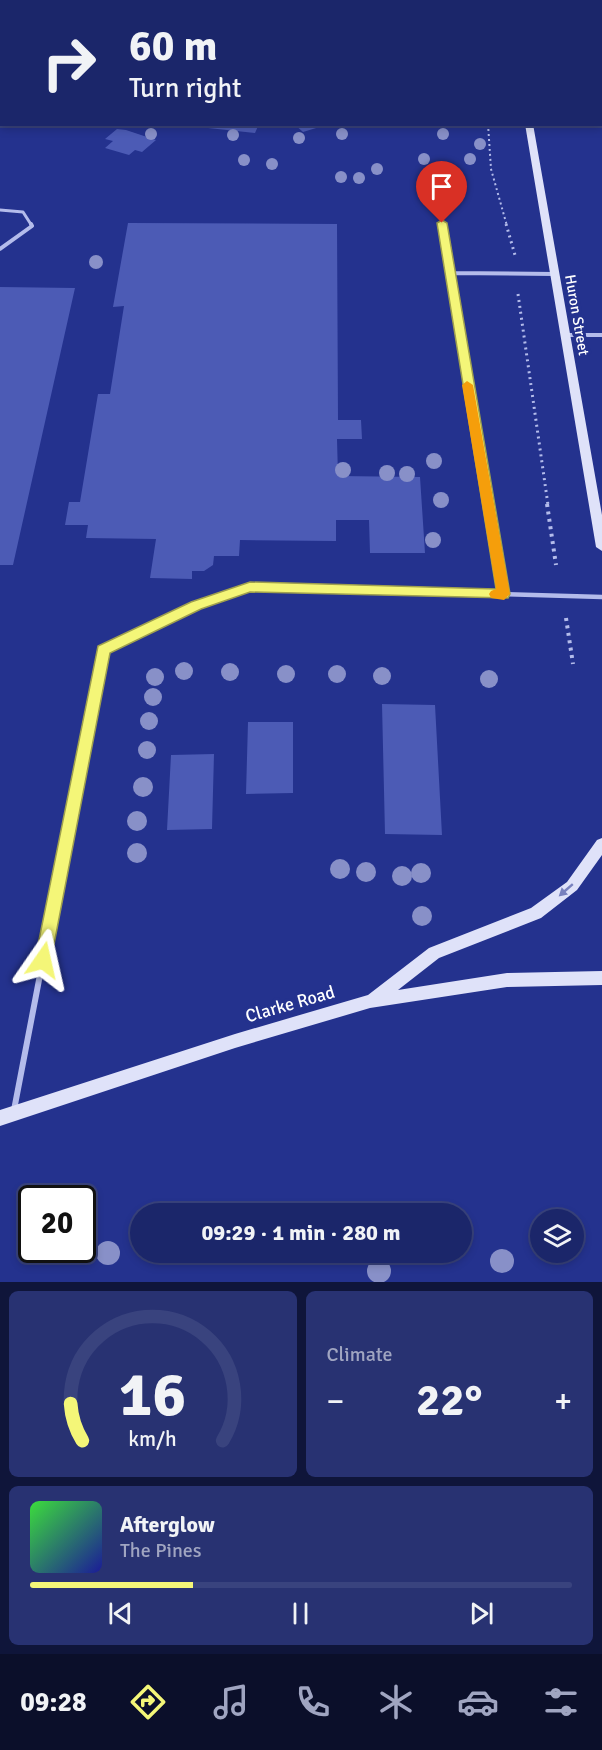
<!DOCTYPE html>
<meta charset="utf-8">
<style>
:root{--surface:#1b266a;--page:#283272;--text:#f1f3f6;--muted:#a0a5c1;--line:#39437e;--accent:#f4f678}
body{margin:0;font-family:Signika,sans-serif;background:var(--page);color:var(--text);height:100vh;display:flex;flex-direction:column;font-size:22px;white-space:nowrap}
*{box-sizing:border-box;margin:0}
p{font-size:20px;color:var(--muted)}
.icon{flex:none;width:33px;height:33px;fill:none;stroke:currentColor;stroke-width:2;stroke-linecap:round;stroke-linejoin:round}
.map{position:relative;height:1282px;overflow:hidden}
.details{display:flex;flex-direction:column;gap:9px;padding:9px;background:#0f153a;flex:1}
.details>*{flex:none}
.hud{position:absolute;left:0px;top:0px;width:603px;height:126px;box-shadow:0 3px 9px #0003,0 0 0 2px var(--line);background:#1b266a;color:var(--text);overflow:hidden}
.tools{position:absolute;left:530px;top:1209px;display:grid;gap:12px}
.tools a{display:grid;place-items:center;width:54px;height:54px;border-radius:50%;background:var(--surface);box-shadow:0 3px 9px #0003,0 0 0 2px var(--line);font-size:30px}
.speed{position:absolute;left:18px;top:1185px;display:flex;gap:12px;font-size:30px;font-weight:700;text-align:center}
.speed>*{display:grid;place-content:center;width:78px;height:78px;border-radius:50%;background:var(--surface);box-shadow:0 3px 9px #0003,0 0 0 2px var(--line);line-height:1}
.speed .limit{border:3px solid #111;border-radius:9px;background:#fff;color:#111}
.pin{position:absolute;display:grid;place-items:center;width:51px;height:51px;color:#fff;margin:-62px -26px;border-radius:50% 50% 50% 0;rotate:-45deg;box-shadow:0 0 6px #0007}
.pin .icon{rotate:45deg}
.me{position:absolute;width:66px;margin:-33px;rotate:11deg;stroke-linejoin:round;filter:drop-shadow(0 0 4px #0008)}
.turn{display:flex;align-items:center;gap:21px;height:126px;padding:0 30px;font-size:27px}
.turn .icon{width:78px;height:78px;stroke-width:2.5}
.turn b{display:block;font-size:42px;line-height:51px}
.big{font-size:45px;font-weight:800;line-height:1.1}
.details .widget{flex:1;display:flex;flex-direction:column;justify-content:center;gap:9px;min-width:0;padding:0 21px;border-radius:9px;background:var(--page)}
.details .dial{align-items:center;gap:0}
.dial svg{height:156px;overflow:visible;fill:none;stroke:var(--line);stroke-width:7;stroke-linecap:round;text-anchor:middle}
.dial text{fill:var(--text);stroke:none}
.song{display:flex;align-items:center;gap:18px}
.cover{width:72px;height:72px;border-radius:9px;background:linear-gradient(135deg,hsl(120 70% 55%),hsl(240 70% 35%))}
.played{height:6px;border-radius:3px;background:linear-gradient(90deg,var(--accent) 30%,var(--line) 30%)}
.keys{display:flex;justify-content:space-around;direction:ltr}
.heat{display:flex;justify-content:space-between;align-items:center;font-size:33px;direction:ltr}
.details .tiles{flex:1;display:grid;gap:9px;grid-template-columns:1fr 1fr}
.widget:last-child{grid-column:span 2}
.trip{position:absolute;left:130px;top:1203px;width:342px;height:60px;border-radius:30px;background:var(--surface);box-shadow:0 3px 9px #0003,0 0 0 2px var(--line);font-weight:800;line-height:60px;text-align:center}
.dock{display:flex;height:96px;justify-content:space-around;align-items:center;background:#0b0f2a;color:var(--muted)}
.dock .icon{width:42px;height:42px}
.dock .selected{color:var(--accent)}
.dock b{font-size:27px;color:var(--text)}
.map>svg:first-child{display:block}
.building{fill:#4c5bb5}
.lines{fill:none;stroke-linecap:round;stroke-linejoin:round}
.path-far2{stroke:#b4bceb;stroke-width:2;stroke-dasharray:2 3;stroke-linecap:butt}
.path-far1{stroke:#b4bceb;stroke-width:3;stroke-dasharray:2 4;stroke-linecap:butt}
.path{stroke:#b4bceb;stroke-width:4;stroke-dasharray:3 4.5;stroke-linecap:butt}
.lane-far3{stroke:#b4bceb;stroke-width:3}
.lane-far2{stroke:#b4bceb;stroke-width:4}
.lane-far1{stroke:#b4bceb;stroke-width:4.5}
.lane{stroke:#b4bceb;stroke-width:6}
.street{stroke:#b4bceb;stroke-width:4}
.secondary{fill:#dfe2f9;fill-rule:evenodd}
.tree{fill:#8890c8}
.oneway{fill:#7881be}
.route{fill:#f4f678;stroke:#9fa04e;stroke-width:1.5}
.slow{fill:#f59e0b}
.labels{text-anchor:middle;stroke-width:6;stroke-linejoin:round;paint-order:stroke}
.street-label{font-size:15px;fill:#fff;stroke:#24328e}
.near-street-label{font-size:18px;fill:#fff;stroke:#24328e}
</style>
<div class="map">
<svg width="602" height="1282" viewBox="0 0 602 1282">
<rect width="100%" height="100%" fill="#24328e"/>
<path class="building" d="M209,124h50l-4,9 -47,-5z
M294,124h32v1l-23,7z
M117,129l9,1 30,10 -14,12 -7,-2 -6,5 -24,-7 8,-7 -8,-2z
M128,223l209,1 1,196h23l1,19h-25l1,37 82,1 5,76h-55l-1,-33h-33v21l-96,-1 -1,16h-25l-1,9 -9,6h-12v8l-42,-1 6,-39 -70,-1 2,-13h-23l4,-23h11l18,-108h12l14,-88 -11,1z
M0,287l75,1 -62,277h-13z
M382,704l53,1 7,130 -57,-1z
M248,722h45v71l-47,1z
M214,754l-2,75 -45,1 4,-75z"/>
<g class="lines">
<path class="path-far2" d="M488,124l3,45 16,57"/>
<path class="path-far1" d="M506,224l9,31
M518,294l30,211"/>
<path class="path" d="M547,504l9,61
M566,618l7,46"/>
<path class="lane-far3" d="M0,210l23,2 9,14
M442,223v3"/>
<path class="lane-far2" d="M442,224l47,281
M0,249l32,-23 -1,-2
M449,273l105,1
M565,335h37"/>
<path class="lane-far1" d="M489,504l15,90
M64,852l39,-202 93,-44 54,-19 352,10"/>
<path class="lane" d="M14,1110l50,-260"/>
<path class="street" d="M108,0l5,2"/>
<path class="secondary" d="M503,0h8v2h-8z
M525,124h8l69,391v36l-6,-4z
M602,838v17l-25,35 -36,28 -102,40 -41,32 109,-17 95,-2v14l-95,2 -137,21 -135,40 -235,78v-16l235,-76 133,-39 61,-47 102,-40 36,-26 30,-42z"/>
</g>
<g class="tree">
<circle cx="151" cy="134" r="6"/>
<circle cx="342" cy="134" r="6"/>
<circle cx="443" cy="134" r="6"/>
<circle cx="233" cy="135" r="6"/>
<circle cx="299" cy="138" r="6"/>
<circle cx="480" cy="144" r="6"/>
<circle cx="424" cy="159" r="6"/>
<circle cx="470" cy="159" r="6"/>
<circle cx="244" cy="160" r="6"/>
<circle cx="272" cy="164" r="6"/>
<circle cx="377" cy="169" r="6"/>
<circle cx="341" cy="177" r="6"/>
<circle cx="359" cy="178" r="6"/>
<circle cx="96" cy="262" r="7"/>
<circle cx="434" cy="461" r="8"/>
<circle cx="343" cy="470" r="8"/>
<circle cx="387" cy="473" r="8"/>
<circle cx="407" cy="474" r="8"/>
<circle cx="441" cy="500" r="8"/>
<circle cx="433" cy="540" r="8"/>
<circle cx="184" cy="671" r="9"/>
<circle cx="230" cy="672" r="9"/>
<circle cx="286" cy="674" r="9"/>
<circle cx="337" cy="674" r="9"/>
<circle cx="382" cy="676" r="9"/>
<circle cx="155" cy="677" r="9"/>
<circle cx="489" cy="679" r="9"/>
<circle cx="153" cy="697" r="9"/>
<circle cx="149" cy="721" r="9"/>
<circle cx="147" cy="750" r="9"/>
<circle cx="143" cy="787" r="10"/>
<circle cx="137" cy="821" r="10"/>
<circle cx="137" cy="853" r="10"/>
<circle cx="340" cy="869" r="10"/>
<circle cx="366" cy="872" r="10"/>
<circle cx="421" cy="873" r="10"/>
<circle cx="402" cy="876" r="10"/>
<circle cx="422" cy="916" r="10"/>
<circle cx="108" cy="1253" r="12"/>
<circle cx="502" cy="1261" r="12"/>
<circle cx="379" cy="1271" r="12"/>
</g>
<defs><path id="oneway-solid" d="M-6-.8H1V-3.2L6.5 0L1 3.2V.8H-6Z" transform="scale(1.5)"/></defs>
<use class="oneway" href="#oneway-solid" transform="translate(566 890) rotate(139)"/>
<path class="route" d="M442,220l5,3 63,371 -2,4 -258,-6 -49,17 -91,44 -59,307 -2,5 -6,2 -6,-2 -2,-5 63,-314 93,-44 59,-20 246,7 -59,-366z"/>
<path class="slow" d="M467,381l6,4 37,209 -6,6 -13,-2 -2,-4 2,-3 5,-2 -34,-204z"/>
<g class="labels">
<g class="street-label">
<text transform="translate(577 315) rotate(80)" y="5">Huron Street</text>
</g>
<g class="near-street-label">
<text transform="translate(290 1004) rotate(-16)" y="6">Clarke Road</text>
</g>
</g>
</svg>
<div class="tools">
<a><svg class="icon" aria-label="layers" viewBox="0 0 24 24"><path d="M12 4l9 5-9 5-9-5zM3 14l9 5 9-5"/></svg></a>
</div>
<div class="speed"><div class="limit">20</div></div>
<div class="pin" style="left:442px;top:223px;background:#d93025"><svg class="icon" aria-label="arrive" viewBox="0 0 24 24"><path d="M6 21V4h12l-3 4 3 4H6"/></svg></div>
<svg class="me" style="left:43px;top:960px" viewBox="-20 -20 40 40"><path d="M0-17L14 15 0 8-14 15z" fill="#f4f678" stroke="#fff" stroke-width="4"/></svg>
<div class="trip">09:29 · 1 min · 280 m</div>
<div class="hud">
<div class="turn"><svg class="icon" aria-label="right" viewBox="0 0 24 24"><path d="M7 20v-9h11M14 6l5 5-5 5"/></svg><div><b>60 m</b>Turn right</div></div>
</div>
</div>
<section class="details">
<div class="tiles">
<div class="widget dial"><svg viewBox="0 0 100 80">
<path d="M14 69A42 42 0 1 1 86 69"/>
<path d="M14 69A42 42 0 0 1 8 50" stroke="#f4f678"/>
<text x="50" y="56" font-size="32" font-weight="700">16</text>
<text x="50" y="72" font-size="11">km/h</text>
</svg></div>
<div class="widget"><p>Climate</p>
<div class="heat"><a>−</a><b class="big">22°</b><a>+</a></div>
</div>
<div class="widget">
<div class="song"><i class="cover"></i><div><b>Afterglow</b><p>The Pines</p></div></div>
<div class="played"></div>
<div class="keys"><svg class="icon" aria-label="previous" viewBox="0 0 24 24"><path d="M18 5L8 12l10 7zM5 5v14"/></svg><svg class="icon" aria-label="pause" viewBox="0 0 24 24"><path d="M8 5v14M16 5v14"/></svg><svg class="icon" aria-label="next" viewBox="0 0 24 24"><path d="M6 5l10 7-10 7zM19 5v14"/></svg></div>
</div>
</div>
</section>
<nav class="dock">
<b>09:28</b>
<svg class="icon selected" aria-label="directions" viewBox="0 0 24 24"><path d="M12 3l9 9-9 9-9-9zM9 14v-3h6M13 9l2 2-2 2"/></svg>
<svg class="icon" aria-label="music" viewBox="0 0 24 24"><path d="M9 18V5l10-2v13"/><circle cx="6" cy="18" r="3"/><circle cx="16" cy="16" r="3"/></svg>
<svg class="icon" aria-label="phone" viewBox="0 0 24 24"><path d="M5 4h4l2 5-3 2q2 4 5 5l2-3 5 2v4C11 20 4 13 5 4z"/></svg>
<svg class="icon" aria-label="climate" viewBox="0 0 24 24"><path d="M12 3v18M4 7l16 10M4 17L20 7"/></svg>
<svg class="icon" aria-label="car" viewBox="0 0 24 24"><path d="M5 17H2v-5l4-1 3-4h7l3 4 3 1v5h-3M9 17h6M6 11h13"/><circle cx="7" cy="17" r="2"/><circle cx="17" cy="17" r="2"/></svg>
<svg class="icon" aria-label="filters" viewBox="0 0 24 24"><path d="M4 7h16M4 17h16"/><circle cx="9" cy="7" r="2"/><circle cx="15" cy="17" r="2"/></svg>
</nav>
